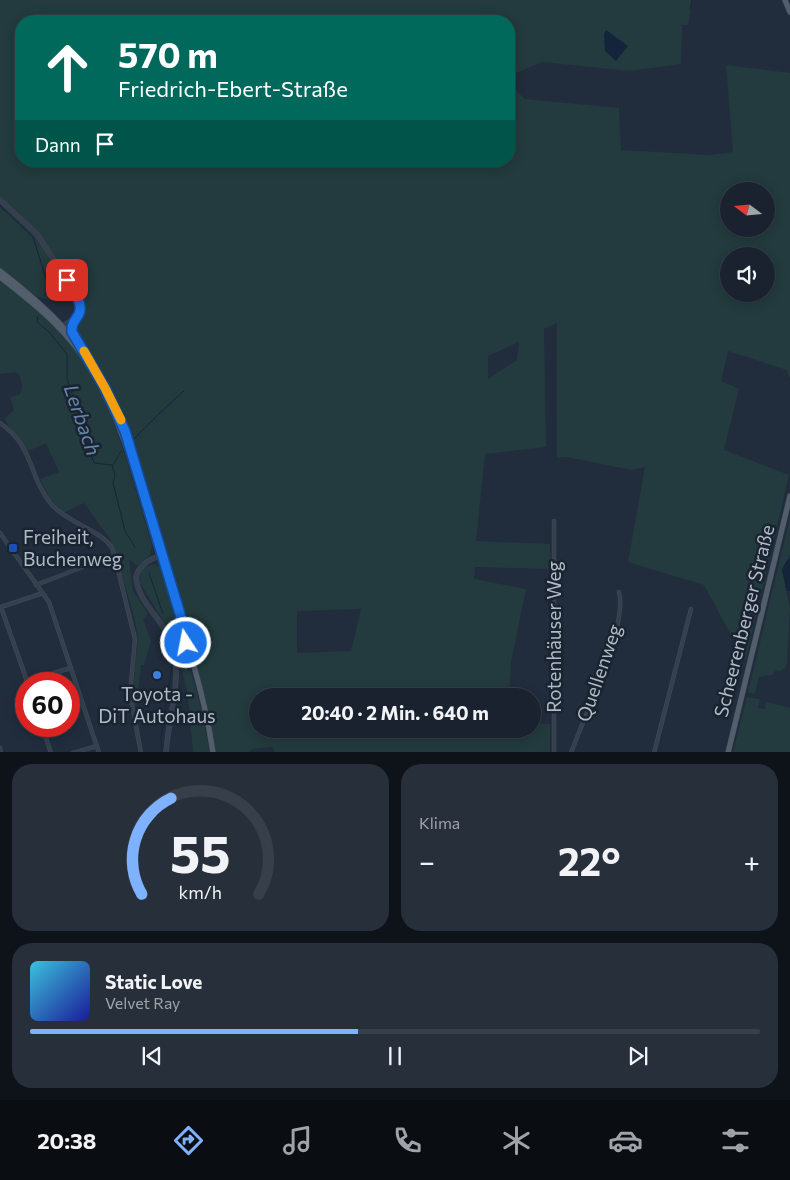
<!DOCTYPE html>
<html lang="de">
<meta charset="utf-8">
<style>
:root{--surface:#19222e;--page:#262f3a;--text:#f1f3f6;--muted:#9fa4aa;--line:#373f4a;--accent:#7fb2fe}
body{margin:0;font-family:Commissioner,sans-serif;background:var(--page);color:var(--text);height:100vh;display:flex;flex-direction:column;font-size:19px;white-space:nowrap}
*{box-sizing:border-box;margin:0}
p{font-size:16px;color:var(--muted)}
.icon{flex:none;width:28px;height:28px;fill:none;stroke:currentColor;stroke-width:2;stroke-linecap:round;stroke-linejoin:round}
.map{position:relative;height:752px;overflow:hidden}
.panel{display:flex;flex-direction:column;gap:12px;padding:12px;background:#0e1319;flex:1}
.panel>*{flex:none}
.hud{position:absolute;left:15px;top:15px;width:500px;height:152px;border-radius:20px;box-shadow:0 2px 12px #0003,0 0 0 1px var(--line);background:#00695c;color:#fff;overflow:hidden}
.needle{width:32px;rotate:286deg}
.tools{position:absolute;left:720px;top:182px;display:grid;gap:10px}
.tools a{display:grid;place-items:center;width:55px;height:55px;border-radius:50%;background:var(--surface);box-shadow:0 2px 12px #0003,0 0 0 1px var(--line);font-size:25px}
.speed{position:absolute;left:15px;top:672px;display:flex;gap:10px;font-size:25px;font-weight:700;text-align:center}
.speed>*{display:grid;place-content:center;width:65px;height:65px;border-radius:50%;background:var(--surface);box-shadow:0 2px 12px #0003,0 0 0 1px var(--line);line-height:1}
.speed .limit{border:8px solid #d22;background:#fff;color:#111}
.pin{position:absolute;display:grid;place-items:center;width:42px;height:42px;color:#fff;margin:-21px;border-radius:10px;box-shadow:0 2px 8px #0006}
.me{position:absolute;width:55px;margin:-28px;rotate:349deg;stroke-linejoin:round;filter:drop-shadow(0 0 4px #0008)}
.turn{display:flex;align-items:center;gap:18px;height:105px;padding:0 20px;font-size:22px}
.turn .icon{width:65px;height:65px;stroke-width:2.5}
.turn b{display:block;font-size:35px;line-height:42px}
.then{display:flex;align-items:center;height:48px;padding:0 20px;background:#0003;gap:10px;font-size:19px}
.big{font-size:38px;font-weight:700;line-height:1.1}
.panel .widget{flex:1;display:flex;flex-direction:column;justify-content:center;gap:8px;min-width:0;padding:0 18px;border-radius:20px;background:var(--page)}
.panel .dial{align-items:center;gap:0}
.dial svg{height:130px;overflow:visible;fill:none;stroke:var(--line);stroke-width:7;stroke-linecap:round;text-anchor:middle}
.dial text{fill:var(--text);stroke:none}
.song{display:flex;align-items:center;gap:15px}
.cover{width:60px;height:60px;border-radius:8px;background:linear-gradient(135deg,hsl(190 70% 55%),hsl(240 70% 35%))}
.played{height:5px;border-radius:2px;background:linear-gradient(90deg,var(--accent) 45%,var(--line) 45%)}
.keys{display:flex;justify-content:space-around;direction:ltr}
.heat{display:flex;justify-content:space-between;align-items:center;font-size:28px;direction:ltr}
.panel .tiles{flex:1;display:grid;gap:12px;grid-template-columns:1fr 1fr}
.widget:last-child{grid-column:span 2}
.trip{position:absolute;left:249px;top:688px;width:292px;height:50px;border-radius:25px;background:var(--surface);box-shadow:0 2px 12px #0003,0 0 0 1px var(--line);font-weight:700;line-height:50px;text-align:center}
.tabs{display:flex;height:80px;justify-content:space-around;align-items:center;background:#0a0e12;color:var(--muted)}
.tabs .icon{width:35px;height:35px}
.tabs .on{color:var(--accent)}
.tabs b{font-size:22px;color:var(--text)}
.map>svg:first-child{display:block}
.green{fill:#233b3e;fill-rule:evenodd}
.water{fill:#14243b}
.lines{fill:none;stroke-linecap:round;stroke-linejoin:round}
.stream{stroke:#14243b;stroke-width:1}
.river{stroke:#14243b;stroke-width:8}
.minor-casing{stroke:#3e4855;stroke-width:4.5}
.tertiary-casing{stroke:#3e4855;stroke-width:5.5}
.primary-casing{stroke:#3e4855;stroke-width:6}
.minor{stroke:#353f4d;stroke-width:3}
.tertiary{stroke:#353f4d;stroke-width:4.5}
.primary{stroke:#535e6d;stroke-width:5}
.route-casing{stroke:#114b97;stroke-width:12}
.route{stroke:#1a73e8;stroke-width:9}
.slow{stroke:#f59e0b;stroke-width:9}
.transit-dot{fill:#1a4fb4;stroke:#1a2431;stroke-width:2}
.shop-dot{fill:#3f7fe0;stroke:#1a2431;stroke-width:2}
.labels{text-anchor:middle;stroke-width:5;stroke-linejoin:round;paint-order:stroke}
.poi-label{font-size:19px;fill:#b0bac8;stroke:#1a2431;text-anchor:start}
.street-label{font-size:19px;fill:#b0bac8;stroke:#1a2431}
.water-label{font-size:20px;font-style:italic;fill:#6785aa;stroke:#1a2431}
</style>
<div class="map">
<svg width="790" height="753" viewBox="0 0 790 753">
<rect width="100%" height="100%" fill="#212d3d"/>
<path class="green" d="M0,0h692l-4,25h-6l-1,39 -52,7 -87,-9 -33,14v-55h-488v140h488v-77l16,15 94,9 2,42 88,5 24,-3 -7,-87 64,8v306l-3,-9 -59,-19 -7,30 18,8 -15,61 65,25 -44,186 -41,-76 -76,-23 17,-95 -13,3 -66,-13 -9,1v-135l-13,6 2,118 -61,7 -9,87 74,3 1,25 -76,-2 -1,12 52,10 -15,73 -2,34h-251v33h274l1,-6 17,1v28l-275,1 -2,-6 -21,2 -3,3h-34l-36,-147 -47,-156 -14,-39 -24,-48 -19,-28v-7l7,-14 -2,-15 -41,-64 -39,-37zM729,191h37v38h-37zM729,256h37v38h-37zM519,342l-2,18 -29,19v-23zM361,609l-10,42 -54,2v-42z
M0,205l36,32 28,45 2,4 -13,15 -16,-4 -37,-28z
M0,280c34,25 65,54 89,89 9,13 14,28 20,42 17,43 30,90 43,135l-2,9 -13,11 -8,-7 4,32 15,23 -5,5 8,22 -7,24h-3l-5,43 -3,-18 5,-52 -5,-26 -23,-73 -26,-36 -21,10 -13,-14 -10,-20 19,-7 -13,-29 -18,8c-7,-12 -20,-21 -23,-33l9,-8 -4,-13 9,-2c5,-6 3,-17 -2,-23l-17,2z
M790,518v36l-6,18 1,15 5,20 -3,54 -1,6 -6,4 -4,-1 -4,5 -13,2 -4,17 -7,-2z
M155,564l6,4 37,128 12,56h-17l-5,-57 -13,-55 -35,-57c-2,-10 4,-18 15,-19z
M747,697l13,2 -2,9 7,1 1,-7 24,6v44h-57z"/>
<path class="water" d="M606,30l22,16 -12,15 -11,-10 -1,-17z"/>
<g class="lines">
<path class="stream" d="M690,9l2,-9
M0,206l33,31 16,51 -5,8
M38,316l-1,6 12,10 18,22v24l27,85 18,2 3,10 -2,8 12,48 10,16
M132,441c17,-17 33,-34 52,-50
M113,465l8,-14
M149,573l14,41
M162,753l-1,-15 11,-71"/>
<path class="river" d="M790,563l-4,7 4,17"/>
<g class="minor-casing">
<path id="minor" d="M0,423c35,24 28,54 52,82 17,19 52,26 61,45l22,89 -5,55 11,59
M0,533l49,69 50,151
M36,585l78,-30
M1,607l27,77
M1,607l42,-14
M27,681l44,-13
M42,726l9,27
M0,748l1,5
M73,753l24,-7
M554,753v-232
M571,753c13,-37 57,-126 48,-161
M654,753l37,-144"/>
</g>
<g class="tertiary-casing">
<path id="tertiary" d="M0,200l37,34 41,64c6,14 -3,26 -14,33
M61,327l13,-8
M161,556c-11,2 -23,10 -25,22 2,24 27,41 35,64 13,34 -3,75 -5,111"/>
</g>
<g class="primary-casing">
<path id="primary" d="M785,0l5,12
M0,271c36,28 67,55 92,93
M0,277c35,27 70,55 92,94 32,53 46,115 64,174 21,68 47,137 57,208
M72,325l2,10
M105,387l26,61 37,125
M728,753l62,-257"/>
</g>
<use href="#minor" class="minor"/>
<use href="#tertiary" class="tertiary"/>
<use href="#primary" class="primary"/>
</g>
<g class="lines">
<g class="route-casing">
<path id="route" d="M67,280c5,9 17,23 12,34 -4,7 -8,10 -7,18l33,56 20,43 55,183 6,29"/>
</g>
<use href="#route" class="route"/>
<path class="slow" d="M84,351l21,37 16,32"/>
</g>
<rect class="transit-dot" x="8" y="543" width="10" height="10" rx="2.5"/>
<circle class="shop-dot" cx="157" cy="675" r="5"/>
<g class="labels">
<g class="poi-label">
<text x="23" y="544">Freiheit,<tspan x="23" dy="22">Buchenweg</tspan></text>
<text x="157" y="701" text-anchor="middle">Toyota -<tspan x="157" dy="22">DiT Autohaus</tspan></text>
</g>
<g class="street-label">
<text transform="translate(744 621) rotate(-76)" y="7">Scheerenberger Straße</text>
<text transform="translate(554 637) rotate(-90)" y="7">Rotenhäuser Weg</text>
<text transform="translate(599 673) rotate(-71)" y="7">Quellenweg</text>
</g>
<g class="water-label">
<text transform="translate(82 420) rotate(71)" y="7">Lerbach</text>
</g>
</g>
</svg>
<div class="tools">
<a><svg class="needle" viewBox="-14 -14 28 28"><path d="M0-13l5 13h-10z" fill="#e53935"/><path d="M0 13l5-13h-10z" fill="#9fa4aa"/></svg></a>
<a><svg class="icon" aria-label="sound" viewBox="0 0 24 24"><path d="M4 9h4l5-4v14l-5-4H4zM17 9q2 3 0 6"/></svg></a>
</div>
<div class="speed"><div class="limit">60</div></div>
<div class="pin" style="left:67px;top:280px;background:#d93025"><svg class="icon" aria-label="arrive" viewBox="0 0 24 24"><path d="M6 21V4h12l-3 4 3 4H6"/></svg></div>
<svg class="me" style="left:186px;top:643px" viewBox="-20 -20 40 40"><circle r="17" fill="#1a73e8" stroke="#fff" stroke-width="3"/><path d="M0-11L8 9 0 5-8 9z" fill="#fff"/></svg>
<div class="trip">20:40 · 2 Min. · 640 m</div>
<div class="hud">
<div class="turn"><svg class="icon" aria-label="ahead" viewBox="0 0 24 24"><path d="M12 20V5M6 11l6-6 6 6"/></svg><div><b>570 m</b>Friedrich-Ebert-Straße</div></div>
<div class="then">Dann<svg class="icon" aria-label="arrive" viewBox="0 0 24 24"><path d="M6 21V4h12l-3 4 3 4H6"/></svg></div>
</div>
</div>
<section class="panel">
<div class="tiles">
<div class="widget dial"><svg viewBox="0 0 100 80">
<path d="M14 69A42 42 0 1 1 86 69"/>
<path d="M14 69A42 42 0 0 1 32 10" stroke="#7fb2fe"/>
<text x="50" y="56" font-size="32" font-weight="700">55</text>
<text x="50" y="72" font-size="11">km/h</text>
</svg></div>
<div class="widget"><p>Klima</p>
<div class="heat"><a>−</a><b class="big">22°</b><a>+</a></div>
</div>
<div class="widget">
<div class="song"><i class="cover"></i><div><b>Static Love</b><p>Velvet Ray</p></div></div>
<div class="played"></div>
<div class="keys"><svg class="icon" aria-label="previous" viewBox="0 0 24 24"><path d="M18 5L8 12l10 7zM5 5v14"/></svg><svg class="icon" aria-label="pause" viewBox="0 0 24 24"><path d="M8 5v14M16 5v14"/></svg><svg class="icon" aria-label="next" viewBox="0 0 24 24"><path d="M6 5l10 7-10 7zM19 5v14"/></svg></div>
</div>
</div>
</section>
<nav class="tabs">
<b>20:38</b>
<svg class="icon on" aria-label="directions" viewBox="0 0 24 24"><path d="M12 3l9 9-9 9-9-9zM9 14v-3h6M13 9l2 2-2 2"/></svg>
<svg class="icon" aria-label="music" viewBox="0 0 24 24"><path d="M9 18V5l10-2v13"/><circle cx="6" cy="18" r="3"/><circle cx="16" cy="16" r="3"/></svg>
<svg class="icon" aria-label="phone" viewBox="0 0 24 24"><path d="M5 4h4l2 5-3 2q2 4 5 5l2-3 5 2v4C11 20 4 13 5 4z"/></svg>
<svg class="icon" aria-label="climate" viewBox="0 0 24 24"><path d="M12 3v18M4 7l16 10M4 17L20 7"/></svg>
<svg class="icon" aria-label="car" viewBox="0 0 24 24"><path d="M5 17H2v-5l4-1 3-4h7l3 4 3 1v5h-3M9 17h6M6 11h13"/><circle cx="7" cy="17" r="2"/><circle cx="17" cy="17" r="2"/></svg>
<svg class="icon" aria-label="filters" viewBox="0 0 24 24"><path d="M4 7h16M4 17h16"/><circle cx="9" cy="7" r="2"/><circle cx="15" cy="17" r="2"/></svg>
</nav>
